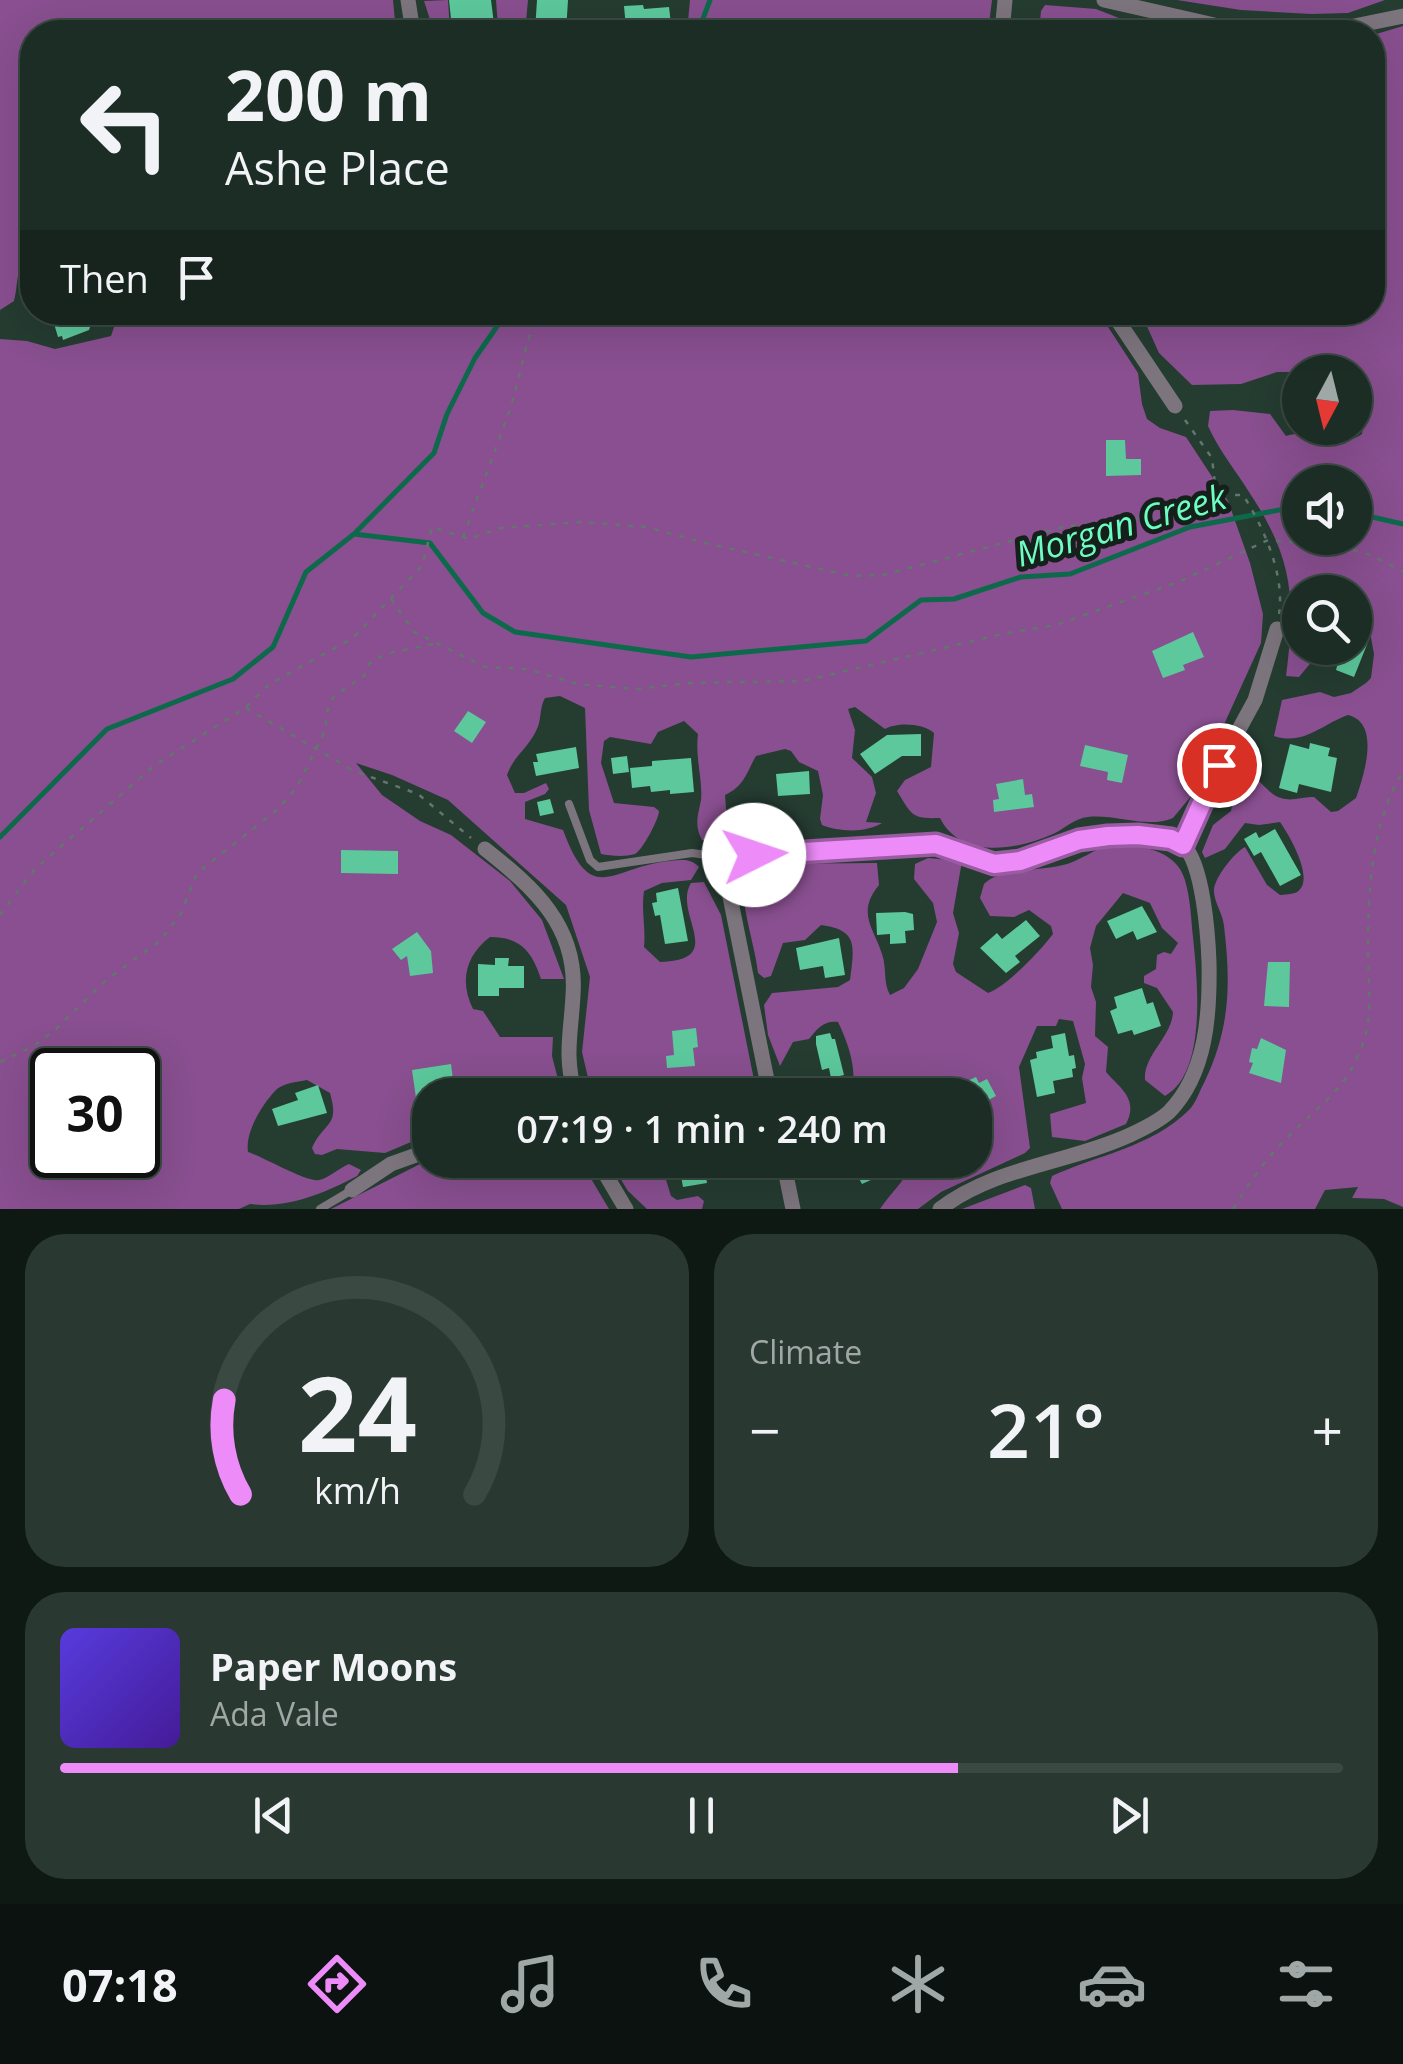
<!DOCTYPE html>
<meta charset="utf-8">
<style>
:root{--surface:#1c2d25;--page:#293932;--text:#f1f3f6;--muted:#a0a8a7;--line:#3a4942;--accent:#ed8cf9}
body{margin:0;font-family:"Open Sans",sans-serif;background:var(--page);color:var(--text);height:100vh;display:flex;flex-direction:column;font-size:38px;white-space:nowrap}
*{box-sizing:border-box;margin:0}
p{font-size:32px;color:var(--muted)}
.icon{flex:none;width:55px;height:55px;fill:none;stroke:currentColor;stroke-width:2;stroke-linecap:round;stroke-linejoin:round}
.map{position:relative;height:1209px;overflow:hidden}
.drawer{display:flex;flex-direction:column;gap:25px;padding:25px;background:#0f1914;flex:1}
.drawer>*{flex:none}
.guide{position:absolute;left:20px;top:20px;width:1365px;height:305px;border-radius:40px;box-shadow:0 10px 40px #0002,0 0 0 2px var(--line);background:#1c2d25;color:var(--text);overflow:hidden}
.needle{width:65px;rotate:187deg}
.buttons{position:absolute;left:1282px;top:355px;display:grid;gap:20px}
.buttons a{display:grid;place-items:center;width:90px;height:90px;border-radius:50%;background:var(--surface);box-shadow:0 10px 40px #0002,0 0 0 2px var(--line);font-size:50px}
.speed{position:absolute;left:30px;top:1048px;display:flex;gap:20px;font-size:50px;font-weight:700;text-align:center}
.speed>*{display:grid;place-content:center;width:130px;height:130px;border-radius:50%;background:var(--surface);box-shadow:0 10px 40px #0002,0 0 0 2px var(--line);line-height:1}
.speed .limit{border:5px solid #111;border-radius:15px;background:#fff;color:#111}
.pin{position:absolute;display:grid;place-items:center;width:85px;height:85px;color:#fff;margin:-42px;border:5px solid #fff;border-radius:50%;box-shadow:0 2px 10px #0007}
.me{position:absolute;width:110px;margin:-55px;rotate:86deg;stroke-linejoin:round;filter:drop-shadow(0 0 8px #0008)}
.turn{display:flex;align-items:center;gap:35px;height:210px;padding:0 40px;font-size:45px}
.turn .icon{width:130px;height:130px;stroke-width:2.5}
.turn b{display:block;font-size:70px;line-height:85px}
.then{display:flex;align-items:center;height:95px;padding:0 40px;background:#0003;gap:20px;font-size:38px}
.big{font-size:75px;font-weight:600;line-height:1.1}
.drawer .tile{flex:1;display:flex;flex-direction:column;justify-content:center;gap:15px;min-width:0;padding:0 35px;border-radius:40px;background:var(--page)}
.drawer .dial{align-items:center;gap:0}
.dial svg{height:260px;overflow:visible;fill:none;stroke:var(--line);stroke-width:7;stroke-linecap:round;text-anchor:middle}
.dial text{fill:var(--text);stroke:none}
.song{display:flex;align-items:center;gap:30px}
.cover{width:120px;height:120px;border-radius:15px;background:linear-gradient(135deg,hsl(250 70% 55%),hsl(260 70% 35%))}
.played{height:10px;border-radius:5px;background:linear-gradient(90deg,var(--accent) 70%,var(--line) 70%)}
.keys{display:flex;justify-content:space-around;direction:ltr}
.heat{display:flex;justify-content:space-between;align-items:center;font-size:55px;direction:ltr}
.drawer .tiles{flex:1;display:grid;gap:25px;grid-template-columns:1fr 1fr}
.tile:last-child{grid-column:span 2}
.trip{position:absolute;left:412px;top:1078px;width:580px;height:100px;border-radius:40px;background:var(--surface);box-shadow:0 10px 40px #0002,0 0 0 2px var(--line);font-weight:600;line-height:100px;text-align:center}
.menu{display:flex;height:160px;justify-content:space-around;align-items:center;background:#0b120f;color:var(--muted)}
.menu .icon{width:70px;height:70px}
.menu .current{color:var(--accent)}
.menu b{font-size:45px;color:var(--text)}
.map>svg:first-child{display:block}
.forest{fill:#894f90;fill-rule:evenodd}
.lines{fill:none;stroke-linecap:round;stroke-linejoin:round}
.stream{stroke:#0c6a4b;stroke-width:5}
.building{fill:#5cc89c}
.path{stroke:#62766d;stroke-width:2.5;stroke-dasharray:5 8;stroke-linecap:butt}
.service{stroke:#7d757d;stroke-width:8}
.minor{stroke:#7d757d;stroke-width:15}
.route-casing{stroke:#9a5ba2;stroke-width:25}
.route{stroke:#ed8cf9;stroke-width:18}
.labels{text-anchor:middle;stroke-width:10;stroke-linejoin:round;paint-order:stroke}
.water-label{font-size:35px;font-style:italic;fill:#6dfdc4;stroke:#16201b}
</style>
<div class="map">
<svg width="1403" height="1209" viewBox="0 0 1403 1209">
<rect width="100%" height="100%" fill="#253c31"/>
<path class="forest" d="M0,0h393l3,32h-364v225c-18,8 -13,27 -18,44l-14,9z
M448,0l2,31 48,-3 -2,-28h32l-3,32h-91l-10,-31z
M690,0h302l-4,32h-301z
M1177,0h208l-37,13 -37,1 -70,-4z
M1045,5l51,4 46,18 35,5h-138l2,-21z
M1403,26v1181l-19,-8 -32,-1 6,-11 -33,3 -10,19h-253l-12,-26 2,-7c45,-21 100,-29 137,-66 7,-7 10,-18 15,-27 26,-54 27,-98 20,-157 -1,-13 -11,-25 -10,-37 2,-13 20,-36 31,-42l22,38 13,10c3,0 14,-1 17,-3 19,-12 -8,-57 -17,-70l-21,3 -14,-2 -20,26 -20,9 -3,-6 11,-27 18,-14 5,-28 12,-8c14,4 19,19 33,23 13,4 21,-2 33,-1l17,15 7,-1 18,-13c8,-23 25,-75 -8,-83 -26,9 -44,31 -74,21l8,-36 38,-8 14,5 17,-4 15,-10 5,-5 3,-24 -5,-27 -14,-3v-32h-55v56h23l-24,29 -13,-1c10,-78 7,-118 -37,-184 -13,-21 -31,-43 -41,-66l2,-15 23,-1 37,4 16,22c37,-12 44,19 76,-2 3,-21 -7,-40 -7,-62h-5l-5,-11 -8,3 -7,8h-53l-36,12 -49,1 -33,-32 -18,-40h84l9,8 9,3 29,-11 100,-1 1,-277zM1300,482h55v56h-55z
M119,312h311l4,4 17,-4 648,1 39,60 4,31 5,15 13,9 26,9 42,64 22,62 13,51 -2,29 -69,152 -19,23c-26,11 -57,-4 -85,-1 -13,1 -24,12 -35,17 -35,16 -92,26 -113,-16 -29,1 -28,-3 -43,-27l8,-11 26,-13 3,-34c-11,-10 -37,-11 -49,-4l-30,-22 -7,2 7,21 -3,28 20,19 4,16 -10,29 16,1c-16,10 -43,9 -60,2l-2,-6 3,-24 -5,-24 -19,-9 -8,-11 -6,-2 -29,7c-9,15 -11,30 -31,39l2,26 27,14 -2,7 -24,5 -26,-7c-8,-15 -4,-24 -1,-40 2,-19 -6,-42 -3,-66l-14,-13 -26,11 -7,12 -41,-7 -6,4 -3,22 13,40 40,4 5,4c0,8 -17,40 -24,43 -9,3 -25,2 -34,0l-12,-44 -4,-102 -25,-12 -15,2c-6,10 -3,23 -9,33 -8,17 -23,26 -29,44l8,18h9l22,-10 3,6 -4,5 -20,8v17l38,11c29,79 49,36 107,31 12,-1 20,-3 29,6l-8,13 -29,3 -18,8c-3,20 2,37 0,56l16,15c69,-2 12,-48 31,-79l13,-1 17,33 36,180h-165l-10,-43 8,-75 -24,-72 -118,-105 -56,-25 -36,-12 26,32 38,26 31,14 59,46 32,39 22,59h-23c-9,-28 -21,-42 -51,-42 -24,18 -31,44 -17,72l10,2 17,26h53l-1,19 10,39h-132v39l-45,19 -48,-4 -15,6 -7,-1 -3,-6c12,-27 28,-20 18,-55l-23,-13c-10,2 -25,3 -32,11 -13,14 -30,41 -27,61 15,5 60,31 71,28 10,-2 20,-12 30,-16l12,6 -4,6c-32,17 -70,33 -107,28l-11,5h-239v-870l27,2 28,8 56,-13zM52,1070h86v85h-86z
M1118,844c22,3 48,4 62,25 10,16 11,49 13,68 4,40 15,135 -28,159l-20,-16c-2,-25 27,-43 28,-68l-16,-24 -13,-5v-7l12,-7 1,-14 7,-3 7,2 7,-11 -16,-15 -12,-25 -27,-10 -27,33 -6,22 3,17 -2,22 5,15 -1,34 13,11 -2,25c14,16 33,27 20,52l-41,17 -33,-4 -2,-23 36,-11 -4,-25 3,-14 -12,-43 -14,-2 -3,7h-19l-18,41 11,81 -5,5 -84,39 -23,17h-38c10,-15 24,-28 32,-43l-2,-6h65v-65h-124c7,-24 -2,-50 -13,-73 -14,-2 -21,7 -29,17l-16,3 -13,24 -12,-31 -4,-30 8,-12 66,-6 12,-7c4,-33 9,-50 -29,-55l-16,15 -22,3 -12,33 -7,2 -6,-5c-3,-30 -21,-76 -13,-104l15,-5 117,-1 2,22c-23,28 -5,43 3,69 5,14 1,29 8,41l14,-7 14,-19 19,-47 -4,-19 -19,-24 1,-15 13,-6 34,3 -9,52 6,20 -6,31 3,8 32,21c18,-6 53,-43 65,-59l-2,-8 -22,-16 -15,7 -24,-1 -10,-18 4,-14c15,-16 61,-13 83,-20 21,-7 28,-17 51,-20z
M430,1159l150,1 29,49h-278z
M609,1160h51l11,36 6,4 21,-4 6,5 -2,8h-55l-19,-18z
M1025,1185l6,3 4,21h-73z"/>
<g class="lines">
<path class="stream" d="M698,32l12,-32
M1355,513l48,11
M355,533l79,-80 13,-39 28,-56 32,-46
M0,837l107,-108 126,-50 40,-32 33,-75 48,-38 76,9 53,70 32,19 176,25 175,-16 55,-41 33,-1 67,-22 49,-3 120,-47 110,-21"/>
</g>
<path class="building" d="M449,0h42l3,24 -42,4z
M537,0h31l-2,32 -31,-1z
M643,5l1,4 25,-2 3,25h-42v-5l-4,1 -2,-22z
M69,312h46l-24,12 -2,6 -26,10 -1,-4 -4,1 -3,-10 2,-5 14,-6z
M1106,440h19l1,19h15v16l-35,1z
M1355,631l15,6 -16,40 -18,-7 6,-22h13z
M1193,632l11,25 -21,8 2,5 -22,8 -11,-27z
M468,711l18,11 -14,21 -18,-12z
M921,734v22h-19l-27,18 -15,-20 27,-19z
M1310,743l20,5 -2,8 9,2 -6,34 -32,-8 -2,9 -18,-5 11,-44 19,5z
M1085,745l43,10 -6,28 -15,-3 1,-8 -28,-6z
M576,747l3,21 -43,8 -3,-14h5l-2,-8z
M627,756l2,16 -16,2 -2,-16z
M691,758l3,34 -24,2v-4l-19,2 -1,-6 -18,2 -2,-20 22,-2v-5z
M809,771l1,23 -32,2 -2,-22z
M1023,779l2,16 7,-1 2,13 -40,5 -1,-12 6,-1 -3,-15z
M550,799l4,14 -14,3 -3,-14z
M1275,829l26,46 -21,11 -19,-34 -7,4 -10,-17 12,-7 3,6z
M341,850l57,1v23l-57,-1z
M678,888l10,53 -23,3 -5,-29 -5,1 -3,-13 5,-1 -1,-9z
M1142,906l15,26 -20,8 -4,-9 -17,8 -9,-18z
M905,912l8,2 1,16 -9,1 1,12 -16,1v-10l-13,1 -1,-22z
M1026,920l14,16 -25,20 5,6 -14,11 -26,-25 17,-15 5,6z
M417,932l14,19 2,22 -23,3 -3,-20 -6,4 -9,-11z
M839,938l6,37 -20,3 -2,-12 -23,4 -4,-22z
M495,958h14l-1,8h16v22h-25v8h-21v-32l17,1z
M1268,962h22l-1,45 -25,-1z
M1142,988l5,16 6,-2 8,24 -27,9 -2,-5 -14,4 -8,-23 7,-3 -3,-11z
M696,1028l2,19 -5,1 2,18 -28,2 -1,-12 8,-1 -2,-24z
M830,1033l2,6h3l9,36 -13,3 -2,-10 -7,2 -6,-26v-8z
M1065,1033l4,23 5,-1 2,13 -4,1 1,8 -20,4 2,12 -18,4 -7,-37 7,-2 -1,-6 17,-4 -2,-12z
M1261,1038l25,12 -5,33 -32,-10 4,-10 -4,-1 3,-14 5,1z
M451,1064l3,24 -27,4 1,5 -12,1 -4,-28z
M976,1077l3,6 8,-4 9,17 -21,11v-12h-21l12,-6 -3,-6z
M318,1085l9,28 -49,13 -6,-17 26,-9 -3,-7z
M678,1160h25l4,23 -24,4z
M847,1160h68l-53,24 -5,-9 -10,5 -9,-16z"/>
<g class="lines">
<path class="path" d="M1185,420l27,38 4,35
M463,537l48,-130 18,-70 10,-25
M391,599l23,33 71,35 41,2 52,15 58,5 54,-6 113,-2 204,-48 49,-8 127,-45 85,-40 68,6 35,9 32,17
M246,708l108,63 64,23 53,44
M0,915l34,-45 121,-105 90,-57 25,-24 83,-46 69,-72 10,-39 37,12 32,-11 81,-6 65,5 58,16 147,33 31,-1 180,-48 97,-11 48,-21h35c21,33 42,80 36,119
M0,1062l34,-16 22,-17 50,-49 55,-40 20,-27 16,-40 80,-63 20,-23 29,-58v-15l8,-18 30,-20 5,-12 16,-10 48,-10
M1233,1209c18,-29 36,-55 61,-78 25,-25 50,-42 64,-75 17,-37 10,-67 10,-106 0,-61 3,-125 35,-179"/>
<path class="service" d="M569,804l21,56 8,7 94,-14 29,4
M320,1209l32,-19"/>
<path class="minor" d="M408,0l5,32
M1104,0l141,32
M1002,32l3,-32
M1325,32l78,-16
M1112,312l63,94
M1183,845l24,-57 48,-88 22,-71
M485,849c49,39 93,77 88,146 -2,40 -9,59 2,100
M770,1095l-48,-238c48,-3 96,-6 144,-9 22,-1 46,-6 68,-4 33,2 50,25 87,16 20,-5 38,-15 57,-20 22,-6 88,-10 105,5 20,18 25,90 26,117 1,51 -2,111 -40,150 -10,9 -26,17 -39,23 -61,28 -136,32 -190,74
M597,1160l29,49
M783,1160l10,49
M352,1190l39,-26 39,-14"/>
</g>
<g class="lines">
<g class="route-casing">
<path id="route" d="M754,855l182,-11 58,20 26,-3 59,-21 29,-4 30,-1 33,4 12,6 36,-80"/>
</g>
<use href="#route" class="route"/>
</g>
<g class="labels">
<g class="water-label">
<text transform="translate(1121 526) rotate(-16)" y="12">Morgan Creek</text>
</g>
</g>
</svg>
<div class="buttons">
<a><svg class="needle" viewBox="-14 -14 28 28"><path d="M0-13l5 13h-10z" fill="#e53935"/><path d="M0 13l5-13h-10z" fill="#a0a8a7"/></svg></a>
<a><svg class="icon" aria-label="sound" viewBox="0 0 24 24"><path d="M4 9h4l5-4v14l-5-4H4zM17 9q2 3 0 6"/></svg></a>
<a><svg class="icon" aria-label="search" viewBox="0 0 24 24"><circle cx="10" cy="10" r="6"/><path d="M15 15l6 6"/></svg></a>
</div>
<div class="speed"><div class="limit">30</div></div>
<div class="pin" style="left:1219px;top:765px;background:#d93025"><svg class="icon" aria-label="arrive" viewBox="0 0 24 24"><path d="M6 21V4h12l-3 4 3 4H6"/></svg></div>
<svg class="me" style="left:754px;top:855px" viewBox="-20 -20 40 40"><circle r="19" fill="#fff"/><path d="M0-13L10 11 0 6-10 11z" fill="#ed8cf9"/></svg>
<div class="trip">07:19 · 1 min · 240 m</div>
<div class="guide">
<div class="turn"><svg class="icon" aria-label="left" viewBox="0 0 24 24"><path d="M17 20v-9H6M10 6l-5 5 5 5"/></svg><div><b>200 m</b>Ashe Place</div></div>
<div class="then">Then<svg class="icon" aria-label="arrive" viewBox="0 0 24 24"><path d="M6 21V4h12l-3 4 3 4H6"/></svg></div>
</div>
</div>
<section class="drawer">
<div class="tiles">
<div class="tile dial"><svg viewBox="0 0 100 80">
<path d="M14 69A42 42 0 1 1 86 69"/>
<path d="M14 69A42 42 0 0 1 9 40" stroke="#ed8cf9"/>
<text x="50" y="56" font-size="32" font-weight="700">24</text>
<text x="50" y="72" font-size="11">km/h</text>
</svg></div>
<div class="tile"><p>Climate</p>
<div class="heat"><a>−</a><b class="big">21°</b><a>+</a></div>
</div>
<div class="tile">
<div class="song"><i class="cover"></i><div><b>Paper Moons</b><p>Ada Vale</p></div></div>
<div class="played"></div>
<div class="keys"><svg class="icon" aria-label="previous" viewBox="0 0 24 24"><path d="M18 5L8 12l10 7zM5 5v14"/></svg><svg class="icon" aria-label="pause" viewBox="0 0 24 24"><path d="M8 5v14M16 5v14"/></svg><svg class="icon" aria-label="next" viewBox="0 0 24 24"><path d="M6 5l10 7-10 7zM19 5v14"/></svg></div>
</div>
</div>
</section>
<nav class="menu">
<b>07:18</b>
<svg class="icon current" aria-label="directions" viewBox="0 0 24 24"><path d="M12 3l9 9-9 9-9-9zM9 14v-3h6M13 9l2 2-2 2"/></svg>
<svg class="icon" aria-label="music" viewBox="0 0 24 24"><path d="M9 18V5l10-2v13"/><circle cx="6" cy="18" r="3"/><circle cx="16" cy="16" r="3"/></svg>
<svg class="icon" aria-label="phone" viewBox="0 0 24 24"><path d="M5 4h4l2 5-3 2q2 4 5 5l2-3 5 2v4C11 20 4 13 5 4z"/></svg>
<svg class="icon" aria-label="climate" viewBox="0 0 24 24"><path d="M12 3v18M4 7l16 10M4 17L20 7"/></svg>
<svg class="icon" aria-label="car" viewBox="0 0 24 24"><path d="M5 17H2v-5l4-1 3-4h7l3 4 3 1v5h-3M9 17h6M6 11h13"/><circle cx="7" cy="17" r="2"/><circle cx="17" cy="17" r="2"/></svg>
<svg class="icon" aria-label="filters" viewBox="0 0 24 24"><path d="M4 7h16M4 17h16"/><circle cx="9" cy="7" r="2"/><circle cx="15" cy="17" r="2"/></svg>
</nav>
